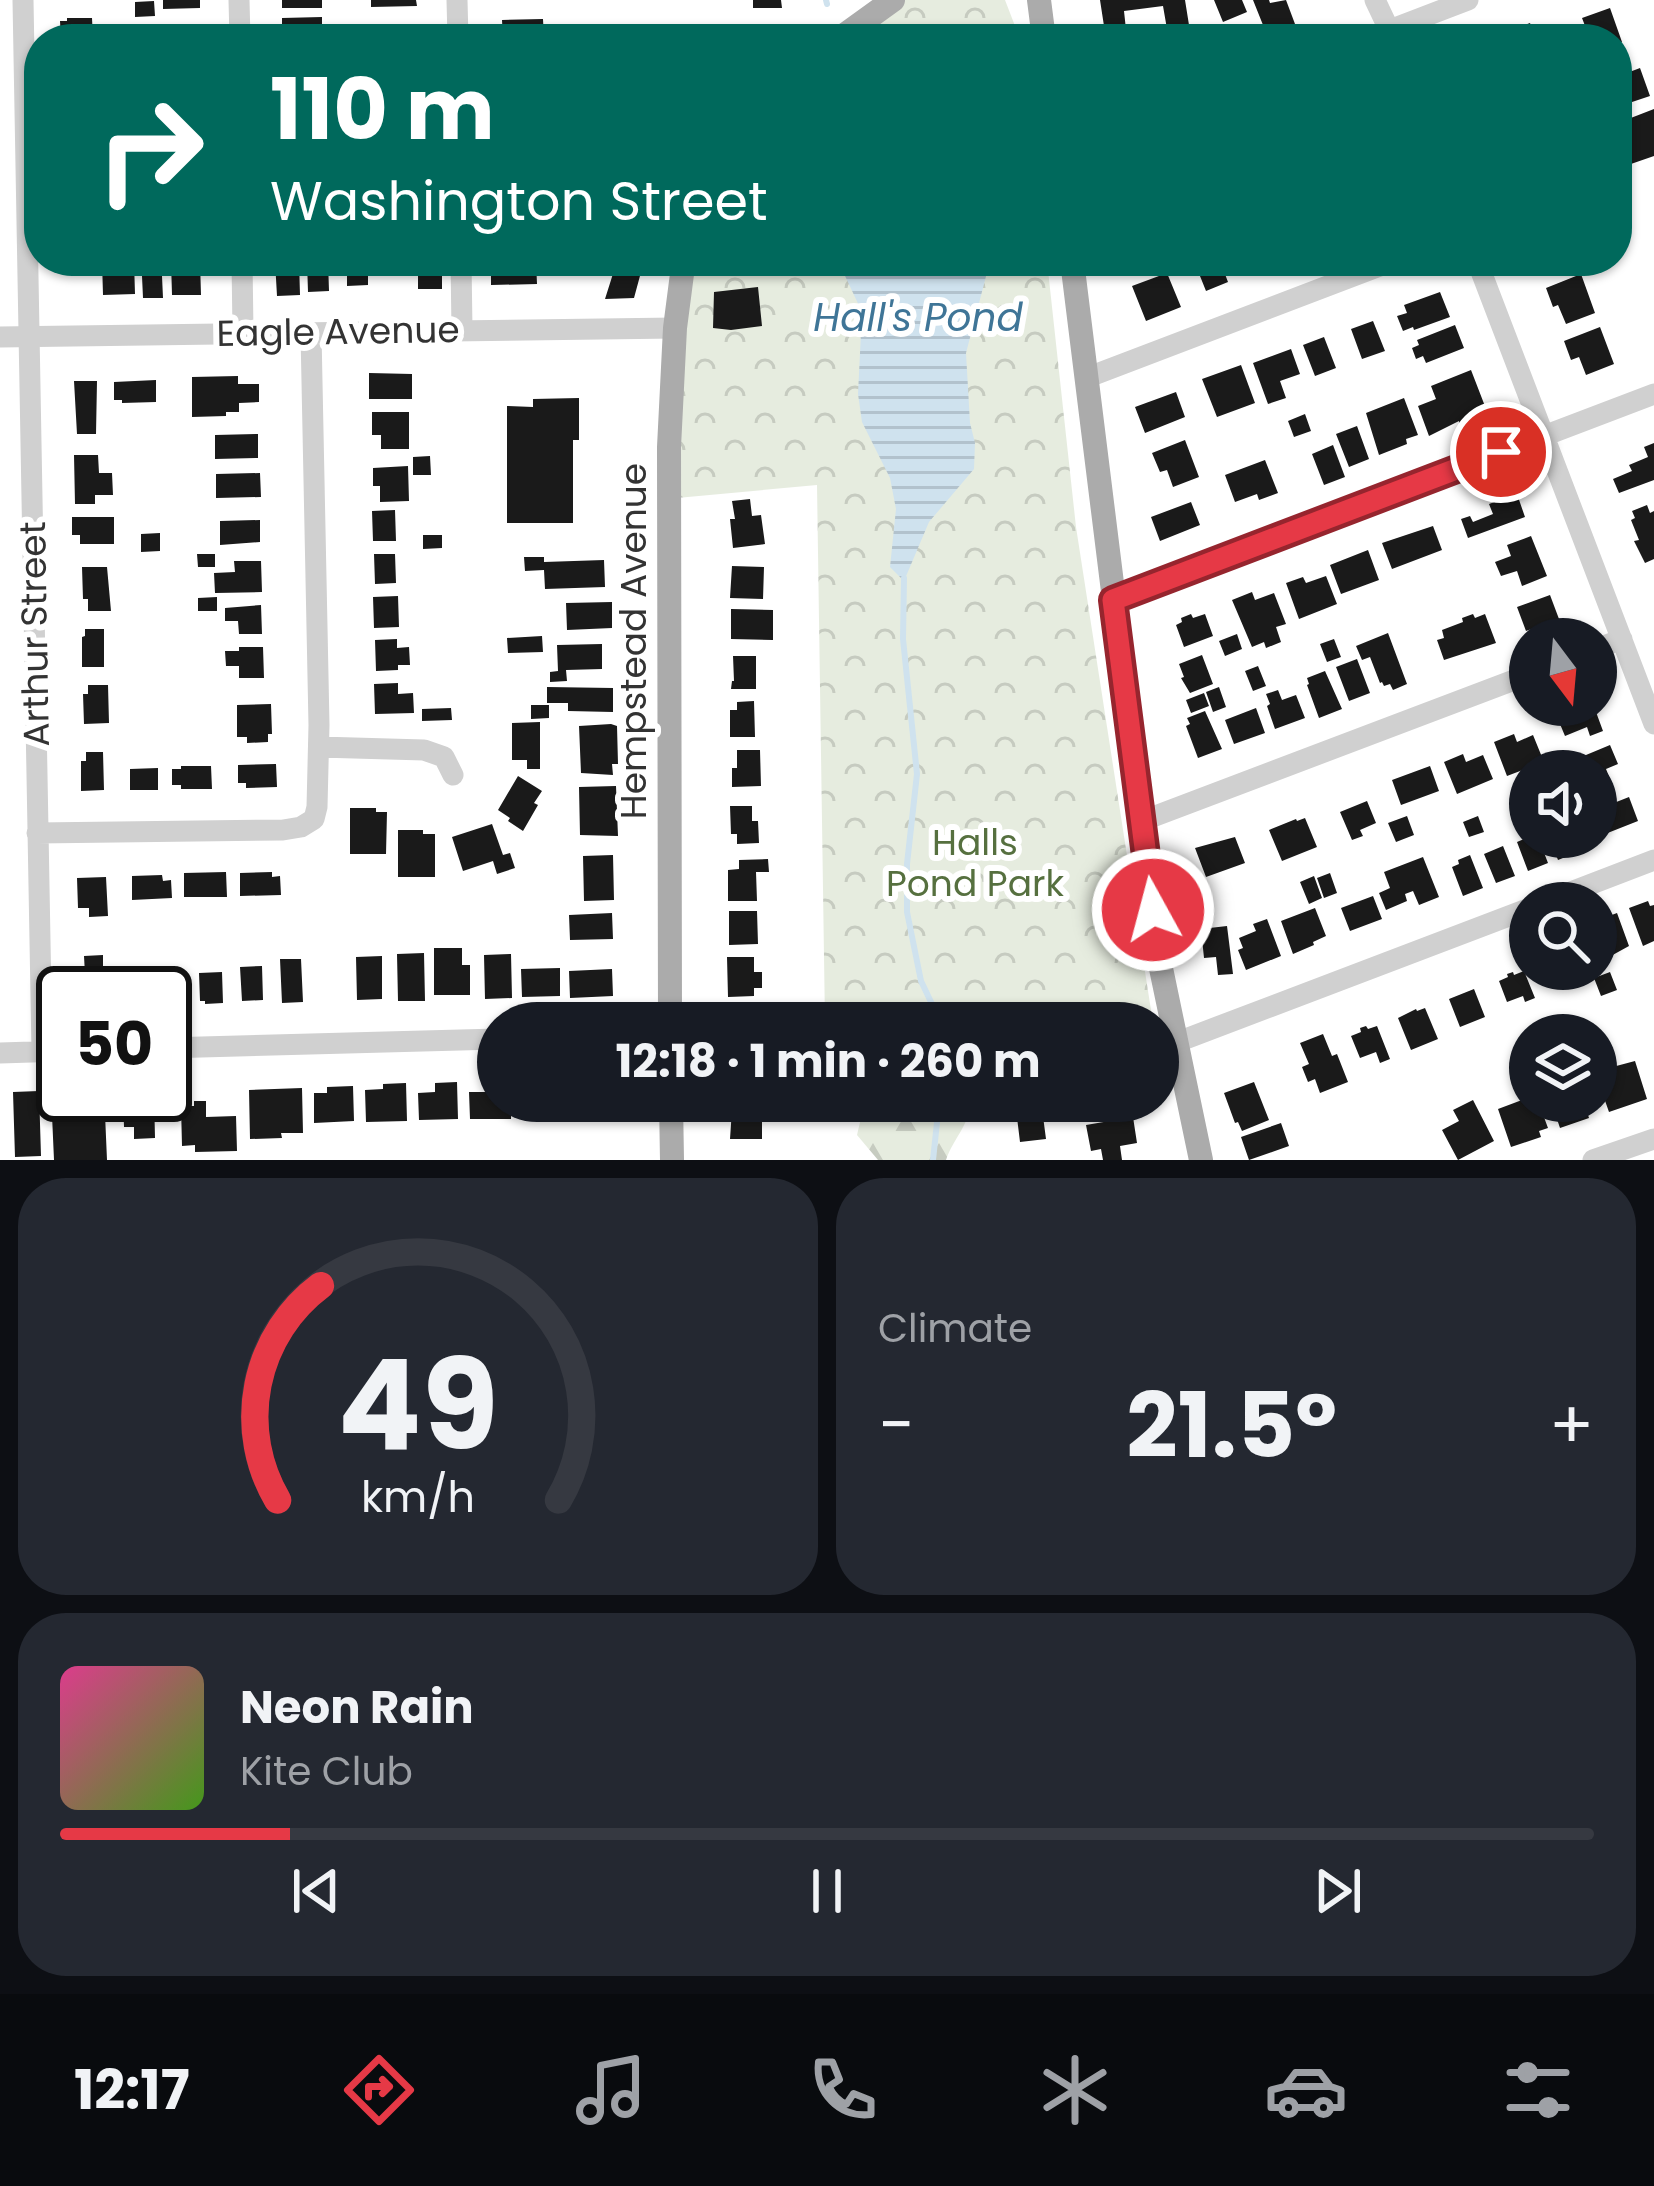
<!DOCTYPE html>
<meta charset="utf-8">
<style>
:root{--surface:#171b24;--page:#242831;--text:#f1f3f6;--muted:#9ea1a6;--line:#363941;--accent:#e63946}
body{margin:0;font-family:Poppins,sans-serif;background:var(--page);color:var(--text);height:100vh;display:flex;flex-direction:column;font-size:45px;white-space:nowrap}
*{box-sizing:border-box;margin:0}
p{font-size:39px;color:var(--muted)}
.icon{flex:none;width:66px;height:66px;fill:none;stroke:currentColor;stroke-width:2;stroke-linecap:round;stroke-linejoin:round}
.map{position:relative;height:1160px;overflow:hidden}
.drawer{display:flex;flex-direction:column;gap:18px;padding:18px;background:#0d0f14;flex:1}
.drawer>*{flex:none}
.hud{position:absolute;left:24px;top:24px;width:1608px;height:252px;border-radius:48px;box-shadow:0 3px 9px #0004;background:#00695c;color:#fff;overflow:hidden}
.needle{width:78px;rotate:164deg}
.controls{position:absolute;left:1509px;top:618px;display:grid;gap:24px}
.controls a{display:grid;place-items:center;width:108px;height:108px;border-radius:50%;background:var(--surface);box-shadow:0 3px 9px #0004;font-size:60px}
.speed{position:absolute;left:36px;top:966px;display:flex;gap:24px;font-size:60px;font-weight:700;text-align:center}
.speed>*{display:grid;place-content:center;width:156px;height:156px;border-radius:50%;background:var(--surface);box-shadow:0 3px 9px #0004;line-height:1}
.speed .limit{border:6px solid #111;border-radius:18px;background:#fff;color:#111}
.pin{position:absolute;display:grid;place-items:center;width:102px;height:102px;color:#fff;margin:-51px;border:6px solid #fff;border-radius:50%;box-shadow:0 3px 12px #0007}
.me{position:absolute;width:132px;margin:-66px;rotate:353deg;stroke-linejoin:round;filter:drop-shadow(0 0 9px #0008)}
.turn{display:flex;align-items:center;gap:42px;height:252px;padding:0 48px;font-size:54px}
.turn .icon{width:156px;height:156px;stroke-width:2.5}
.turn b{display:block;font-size:84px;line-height:102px}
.big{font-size:90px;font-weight:700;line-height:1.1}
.drawer .tile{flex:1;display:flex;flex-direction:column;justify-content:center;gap:18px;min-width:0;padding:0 42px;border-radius:48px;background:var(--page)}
.drawer .dial{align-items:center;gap:0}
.dial svg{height:312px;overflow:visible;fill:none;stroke:var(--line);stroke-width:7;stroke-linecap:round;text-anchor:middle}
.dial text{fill:var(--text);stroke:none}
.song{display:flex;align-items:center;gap:36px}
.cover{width:144px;height:144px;border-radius:18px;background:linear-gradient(135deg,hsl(330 70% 55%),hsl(100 70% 35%))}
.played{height:12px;border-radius:6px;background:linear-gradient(90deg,var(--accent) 15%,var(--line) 15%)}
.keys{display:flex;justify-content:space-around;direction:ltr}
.heat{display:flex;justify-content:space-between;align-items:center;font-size:66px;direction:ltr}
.drawer .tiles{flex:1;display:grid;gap:18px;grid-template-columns:1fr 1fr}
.tile:last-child{grid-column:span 2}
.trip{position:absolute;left:477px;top:1002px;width:702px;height:120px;border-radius:60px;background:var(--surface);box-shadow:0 3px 9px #0004;font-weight:700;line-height:120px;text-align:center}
.menu{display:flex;height:192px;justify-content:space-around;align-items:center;background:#090b0e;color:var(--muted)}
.menu .icon{width:84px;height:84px}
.menu .current{color:var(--accent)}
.menu b{font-size:54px;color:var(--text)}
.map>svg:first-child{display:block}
.forest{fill:url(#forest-firs)}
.park{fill:url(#park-crowns)}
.water{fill:url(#water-rules)}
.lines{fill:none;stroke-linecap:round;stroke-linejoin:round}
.stream{stroke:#cfe2ee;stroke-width:6}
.building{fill:#1a1a1a}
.minor{stroke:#d0d0d0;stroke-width:21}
.major{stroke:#ababab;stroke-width:24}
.route-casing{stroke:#96252e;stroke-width:30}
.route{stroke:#e63946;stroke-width:21}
.labels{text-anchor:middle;stroke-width:12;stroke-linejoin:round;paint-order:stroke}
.street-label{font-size:36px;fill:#333;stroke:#fff}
.park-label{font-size:36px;fill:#56703f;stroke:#fff}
.water-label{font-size:39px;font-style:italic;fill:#3f7597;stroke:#fff}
</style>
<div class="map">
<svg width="1654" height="1160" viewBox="0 0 1654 1160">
<defs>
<pattern id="forest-firs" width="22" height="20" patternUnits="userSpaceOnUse" patternTransform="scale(3)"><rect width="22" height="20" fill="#e6ecdf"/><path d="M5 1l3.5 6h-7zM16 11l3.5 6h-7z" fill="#c6cbc0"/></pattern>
<pattern id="park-crowns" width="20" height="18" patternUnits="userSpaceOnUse" patternTransform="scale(3)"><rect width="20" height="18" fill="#e6ecdf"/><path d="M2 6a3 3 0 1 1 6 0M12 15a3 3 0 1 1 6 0" fill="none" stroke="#c6cbc0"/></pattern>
<pattern id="water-rules" width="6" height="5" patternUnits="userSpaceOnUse" patternTransform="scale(3)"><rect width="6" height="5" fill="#cfe2ee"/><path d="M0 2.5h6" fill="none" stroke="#b2c2cd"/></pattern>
</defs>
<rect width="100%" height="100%" fill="#fff"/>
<path class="forest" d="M865,1101h105c0,24 -16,36 -24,59h-68l-21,-25z"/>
<path class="park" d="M891,0h114l15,39h-183z
M682,261h365l29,266 77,496h-328l-8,-538 -151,14z"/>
<path class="water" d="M838,261h152l-24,92 4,70 5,20 -1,26 -45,53 -25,59 -14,-14 6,-58 -6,-31 -28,-56 -4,-28 4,-82z"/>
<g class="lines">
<path class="stream" d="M826,0l1,4
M904,578l-1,61 14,135 -10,90v48l14,69 20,42
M933,1160l5,-47 8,-12"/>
</g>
<path class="building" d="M163,0h37v8l-37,1z
M282,0h40v8h-40z
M371,0h45l1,6 -46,1z
M753,0h28l1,8h-29z
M1100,0h85l4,25 -22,4 -4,-23 -39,5 3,28h-21z
M1214,0h28l5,12 -24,10z
M1253,0h16l1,3 16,-3 9,24 -28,11z
M154,1l1,15 -20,1v-15z
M1610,8l12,34 -5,2v-5h-39l-2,-4 11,-4 -5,-13z
M322,17v22h-40v-21z
M67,18h25l1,21h-32l-1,-18h7z
M543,19l1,20h-41l-1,-19z
M1530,23l6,16h-26l-2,-8z
M193,25l5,14h-35l-1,-13z
M1640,68l10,28 -21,7 -10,-27z
M1654,109v47l-26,9 -9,-25 9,-3 -5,-16z
M102,261h32l1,33 -32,1z
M171,261h29l1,34h-29z
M275,261h24l1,34 -23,1z
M307,261h21l1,30 -21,1z
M347,261h21v24l-21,1z
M491,261h45l1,23 -46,1z
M617,261h27l-10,37 -29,1z
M1126,261h44l-38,15z
M1194,261h26l8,21 -22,9z
M1239,261h32l-27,14z
M418,262h24v27h-24z
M1167,273l14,34 -35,14 -14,-35z
M1581,274l14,39 -29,11 -8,-19 -5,2 -7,-19z
M142,276h20l1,22h-20z
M758,287l4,39 -31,4 -18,-2 1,-36z
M1440,292l10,25 -36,13 -1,-3 -10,4 -6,-15 10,-3 -3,-8z
M1373,321l12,30 -23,8 -11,-30z
M1455,325l9,23 -38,15 -3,-7 -7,3 -4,-11 7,-3 -2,-5z
M1600,327l14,37 -28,11 -7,-18 -8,3 -7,-19z
M1324,337l12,31 -21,8 -12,-31z
M1291,349l9,25 -20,7 6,17 -18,6 -15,-41z
M1241,365l14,38 -38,14 -15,-38z
M1471,370l17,44 -28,11 -1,-4 -30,15 -11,-30 18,-7 -5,-13z
M369,373l43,1v25h-43z
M238,376v8h21v18l-20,1v9h-13v4l-34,1v-40z
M156,380v22l-34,1v-3h-8v-18z
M74,381h23l-1,53h-19z
M1176,392l9,25 -40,16 -10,-26z
M579,398v42h-6v83h-66v-117l26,1v-8z
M1404,398l14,37 -12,4 1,5 -28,11 -13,-42z
M372,412h37v37h-28v-14h-9z
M1305,414l6,17 -17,6 -6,-16z
M1357,426l12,33 -20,8 -13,-33z
M258,434v24l-43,1v-24z
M1185,440l14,37 -26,10 -6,-17 -7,2 -8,-19z
M1654,443v37l-35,13 -6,-14 19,-8 -3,-6 19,-8 -4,-10z
M1333,445l12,32 -21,8 -12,-31z
M74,455h24l1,18h13l1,22h-18v9h-20z
M430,456l1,19h-18v-18z
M1265,460l13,33 -19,7 -2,-6 -22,8 -10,-27z
M408,466l1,35 -29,1v-16h-7v-18z
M260,473l1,24 -45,1v-24z
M1517,494l8,23 -57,21 -7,-19 9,-3 3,6 20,-8 -4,-10z
M750,499l2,17 9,-1 4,29 -32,4 -3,-29h5l-3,-18z
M1191,502l9,23 -40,16 -9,-24z
M1647,505l3,8 4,-2v48l-9,4 -11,-22 5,-1 -8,-20 4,-2 -3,-7z
M395,510l1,31h-23l-1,-30z
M72,517h42v27h-34v-9h-8z
M260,520v22l-40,3v-24z
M1433,526l9,24 -50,19 -10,-26z
M160,533v18l-19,1v-18z
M423,535h19v13l-19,1z
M1531,536l16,40 -25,10 -5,-15 -16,5 -6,-14 16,-6 -4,-11z
M1368,550l11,30 -38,14 -11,-29z
M197,554h18v13h-17z
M374,554h21l1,29 -21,1z
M524,557h20v5l60,-2 1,27 -60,2 -1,-19 -19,1z
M234,561h27l1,31 -47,1 -1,-20 21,-1z
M732,566l32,1 -1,32 -33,-1z
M82,567h25l4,44h-23v-12h-5z
M1326,576l11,28 -38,15 -13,-36 17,-6 3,6z
M1252,592l3,8 19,-7 12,31 -10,3 5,15 -15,6 -2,-6 -12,5 -20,-47z
M1550,595l9,24 -33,12 -9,-24z
M398,596l1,31 -25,1 -1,-31z
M217,597v14h-19v-13z
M612,602v26l-45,2 -1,-27z
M261,605l1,29h-23l-1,-13h-13v-13z
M731,609l42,1v30l-42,-1z
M1191,614l2,4 12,-4 8,22 -29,11 -8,-22 6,-3 -1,-4z
M1473,614l2,4 10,-4 11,29 -52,17 -7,-20 7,-2 -2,-8 21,-8 -1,-4z
M85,629h19v38h-22v-30l3,-1z
M1388,633l19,51 -14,6 -3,-6 -6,2 -2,-4 -2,1 -10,-26 -8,3 -6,-14z
M1237,634l5,15 -17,7 -6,-15z
M542,636l1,16 -35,1 -1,-15z
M397,639v9l12,-1 1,18h-12v5l-22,1 -1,-31z
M1334,639l7,18 -14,5 -7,-18z
M602,644v25l-36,1 1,11 -17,1v-10l8,-1 -1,-26z
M239,647h24l1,31h-25v-12h-13l-1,-15h14z
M1202,655l11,29 -23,9 -9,-15 3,-1 -5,-13z
M733,656h23v33h-25l1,-8h2z
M1357,659l13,34 -21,8 -13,-34z
M1258,666l8,20 -13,5 -8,-20z
M1325,671l17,38 -23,9 -12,-33 2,-1 -2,-6z
M398,683v11l15,-1 1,20 -39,1 -1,-30z
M88,685h20l1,38 -25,1 -1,-30h5z
M547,687l66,1v24l-45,-1v-8h-21z
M1219,687l7,20 -13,5 -7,-20z
M1278,690l4,10 14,-5 9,23 -30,11 -8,-23 3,-2 -4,-10z
M1204,693l5,13 -18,7 -5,-13z
M754,701l1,36h-25v-27h7v-8z
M271,704l1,30h-4v8l-21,1v-6h-10v-32z
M531,705h18v13l-18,1z
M1575,705h9l4,11 8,-4 7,19 -13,5 -3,-9 -22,9 -10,-24z
M451,708l1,12 -30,1v-12z
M1256,708l9,25 -31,11 -9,-24z
M1205,711l17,38 -24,9 -12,-32 4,-2 -3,-6z
M540,722v47h-13v-9h-15v-37z
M611,724l6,2 1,38h-6l1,11 -32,-2 -2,-47z
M1514,734l3,8 16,-7 11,27 -37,14 -13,-34z
M1610,745l8,19 -12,5 8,20 -18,7v-25h-18l-4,-11z
M737,750h23l1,36 -29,1v-19h5z
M86,752h17l1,38 -23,1v-30h5z
M1463,754l3,8 17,-7 10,24 -36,15 -13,-32z
M276,764l1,23 -31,1v-5h-8v-18z
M181,766h30l1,23h-31v-4h-9v-16h9z
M1430,766l9,25 -38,14 -9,-25z
M158,768v22h-28v-21z
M518,776l24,15 -8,12 4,2 -15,26 -15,-10 2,-3 -12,-8z
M616,786l2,50 -38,-1 -1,-48z
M1629,797l9,24 -38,15 -2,-5 -2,1v-22z
M1367,801l9,22 -16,7 3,6 -11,4 -12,-28z
M730,806h22v15h6l1,22 -22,1v-10h-6z
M350,808h26v4h11l-1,42h-36z
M1407,816l7,19 -18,7 -8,-19z
M1478,816l6,16 -15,5 -6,-15z
M1305,818l12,29 -35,14 -13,-31 27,-11 1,2z
M492,824l11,31 7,-2 5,15 -18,6 -4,-13 -30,10 -11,-34z
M398,830h25v4h12v43h-37z
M1530,832v5h8l10,26 -20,8 -11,-29 7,-3 -2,-4z
M1235,837l10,26 -39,14 -11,-29z
M1549,837h23l6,15 -20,8z
M1503,846l12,30 -19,7 -12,-29z
M613,855l1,45 -30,1 -1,-45z
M1470,855l13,33 -20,8 -11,-29 7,-3 -1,-4z
M1423,857l16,40 -20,8 -6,-14 -8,3 2,7 -21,9 -7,-17 11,-5 -6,-16z
M768,859l1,13h-13l1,29h-29v-31l11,-1v-9z
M226,872l1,25h-43v-24z
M272,872v5l8,-1 1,19 -41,1v-23z
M1330,873l7,20 -13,5 -7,-20z
M162,875l1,6 8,-1 1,18 -40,2v-24z
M1314,876l8,22 -13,6 -9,-22z
M106,877l2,39 -19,1v-9h-11l-1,-30z
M1373,896l9,23 -32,12 -9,-23z
M1648,901l2,5 4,-1v36l-11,5 -14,-38z
M1315,908l11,28 -13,6 1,3 -21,9 -12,-33z
M729,911h28l1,33 -29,1z
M612,913l1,26 -43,1 -1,-25z
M1617,913l12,33 -20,11 -13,-36z
M1267,919l14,37 -35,14 -8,-20 5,-2 -4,-10 17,-7 -3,-7z
M1227,926l6,48 -15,1 -2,-18 -12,1 -3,-29z
M434,948h28v17h8v30h-36z
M424,953l1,48h-27l-1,-47z
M511,954l1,44 -27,1 -1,-44z
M103,955v11h-6v7h10l1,20h-22l-2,-37z
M382,956v43l-25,1 -1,-43z
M727,957h27v15h8v16h-8v8l-26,1z
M280,959h21l2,43 -21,1z
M262,966l1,34 -21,1 -2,-34z
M560,968v28l-38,1 -1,-28z
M612,969l1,27 -43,2 -1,-27z
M1561,969h38l1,4 -33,13z
M182,970l2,36 -19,1 -5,-36z
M141,971l1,22h-25l-1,-21z
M1524,971l11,27 -10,4 -2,-6 -16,6 -8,-21 9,-4 -1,-3 6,-2 1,3z
M222,972l1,31 -18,1v-3h-5l-1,-28z
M1610,972l7,18 -16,6 -7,-18z
M1474,989l11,28 -25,10 -11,-28z
M731,1005h24v18h-28l-1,-10h5z
M1425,1008l13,31 -27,11 -13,-32 18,-9 1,2z
M1366,1026l2,3 9,-3 13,33 -10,4 -4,-11 -16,6 -9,-22 10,-4 -1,-4z
M1323,1034l9,22 5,-2 11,28 -28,11 -5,-14 -7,3 -6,-15 7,-3 -9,-21z
M1635,1061l12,38 -38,13 -12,-34 10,-3 -2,-6z
M486,1079h12v22h13v18h-41l-1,-27h18z
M457,1082l1,37 -39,1 -1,-27 17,-1v-9z
M1254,1082l15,38 -27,11 -4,-9 -3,1 -11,-30z
M406,1083l1,38 -41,1 -1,-32 18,-1v-5z
M353,1086l1,35 -40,2v-30h13v-6z
M302,1088l1,45h-22l1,5 -32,1 -1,-49z
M39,1091l2,65 -26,1 -2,-65z
M123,1095h31l1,43 -21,1v-12h-10z
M1530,1097v4h8l10,27 -9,3 2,6 -30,10 -13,-38z
M1473,1100l21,41 -36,19 -16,-30 17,-9 -6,-11z
M194,1101h12v16l30,-1 1,35 -42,1v-7l-13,1 -1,-40h13z
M523,1101h39l1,16 -40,1z
M577,1101h41v17l-41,-3z
M1015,1101h26l5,38 -26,3z
M1551,1101h42l2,8 -8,3 2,6 -29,10z
M762,1108v31h-32l2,-30z
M105,1114l2,46h-53l-2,-45z
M1133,1117l4,26 -17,3 2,14h-19l-2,-11 -10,2 -5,-26z
M1281,1123l8,23 -40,14 -8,-23z"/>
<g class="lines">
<path class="minor" d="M23,0l19,1052
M239,0l1,39
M457,0l1,39
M1375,0l18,38
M1366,39l102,-39
M242,261l1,71
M461,261l1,69
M1477,261l177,463
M0,337l675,-9
M1086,378l307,-117
M1113,600l541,-206
M1596,649l26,-10
M319,747l105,3 20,7 9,18
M1142,821l388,-147
M37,833l246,-3 18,-3 13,-8 3,-12 2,-82 -8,-392
M1542,903l112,-43
M1175,1043l355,-135
M165,1048l333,-9
M0,1053l63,-2
M1593,1160l61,-21"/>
<path class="major" d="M1039,0l5,39
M839,39l54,-39
M1072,261l86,693 43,206
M670,1023l-1,-576 6,-119 7,-54 4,-13
M671,1101l1,59"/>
</g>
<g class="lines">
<g class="route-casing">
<path id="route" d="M1153,910l-40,-310 388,-148"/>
</g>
<use href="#route" class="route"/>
</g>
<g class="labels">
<g class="street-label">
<text transform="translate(338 331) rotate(-1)" y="13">Eagle Avenue</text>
<text transform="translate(34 634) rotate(-91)" y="13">Arthur Street</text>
<text transform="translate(633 641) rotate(-90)" y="13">Hempstead Avenue</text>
</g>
<g class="park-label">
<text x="975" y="855">Halls<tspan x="975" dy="41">Pond Park</tspan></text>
</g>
<g class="water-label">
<text x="918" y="331">Hall's Pond</text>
</g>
</g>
</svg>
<div class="controls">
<a><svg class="needle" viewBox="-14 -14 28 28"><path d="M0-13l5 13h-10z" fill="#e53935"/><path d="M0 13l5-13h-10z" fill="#9ea1a6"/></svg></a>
<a><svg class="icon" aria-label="sound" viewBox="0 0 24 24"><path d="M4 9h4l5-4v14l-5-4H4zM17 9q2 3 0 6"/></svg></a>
<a><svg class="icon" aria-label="search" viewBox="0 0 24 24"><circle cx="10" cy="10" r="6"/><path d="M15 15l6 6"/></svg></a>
<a><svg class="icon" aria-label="layers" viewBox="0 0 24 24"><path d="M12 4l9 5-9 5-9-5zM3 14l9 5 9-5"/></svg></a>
</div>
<div class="speed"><div class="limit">50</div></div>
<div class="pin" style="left:1501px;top:452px;background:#d93025"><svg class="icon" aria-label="arrive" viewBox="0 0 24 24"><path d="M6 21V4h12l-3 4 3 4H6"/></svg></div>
<svg class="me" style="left:1153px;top:910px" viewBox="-20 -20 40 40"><circle r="17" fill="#e63946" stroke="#fff" stroke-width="3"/><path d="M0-11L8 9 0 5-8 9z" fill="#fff"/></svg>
<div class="trip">12:18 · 1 min · 260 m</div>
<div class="hud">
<div class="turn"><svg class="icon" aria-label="right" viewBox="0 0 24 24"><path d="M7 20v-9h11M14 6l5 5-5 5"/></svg><div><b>110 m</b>Washington Street</div></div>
</div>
</div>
<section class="drawer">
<div class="tiles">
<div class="tile dial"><svg viewBox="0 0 100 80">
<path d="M14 69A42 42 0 1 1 86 69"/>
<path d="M14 69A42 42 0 0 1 25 14" stroke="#e63946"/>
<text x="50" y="56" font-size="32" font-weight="700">49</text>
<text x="50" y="72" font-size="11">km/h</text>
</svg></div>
<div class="tile"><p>Climate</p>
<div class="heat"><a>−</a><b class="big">21.5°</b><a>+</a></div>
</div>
<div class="tile">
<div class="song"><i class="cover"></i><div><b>Neon Rain</b><p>Kite Club</p></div></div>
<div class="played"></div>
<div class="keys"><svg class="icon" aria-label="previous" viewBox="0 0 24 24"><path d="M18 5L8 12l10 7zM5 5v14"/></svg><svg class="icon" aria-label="pause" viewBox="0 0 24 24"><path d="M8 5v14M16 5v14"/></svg><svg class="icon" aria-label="next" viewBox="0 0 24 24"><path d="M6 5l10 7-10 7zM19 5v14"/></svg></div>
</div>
</div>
</section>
<nav class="menu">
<b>12:17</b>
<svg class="icon current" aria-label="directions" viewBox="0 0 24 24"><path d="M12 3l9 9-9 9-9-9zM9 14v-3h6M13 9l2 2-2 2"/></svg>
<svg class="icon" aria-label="music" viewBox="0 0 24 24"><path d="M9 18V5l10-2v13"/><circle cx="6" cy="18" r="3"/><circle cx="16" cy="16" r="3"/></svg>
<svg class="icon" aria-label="phone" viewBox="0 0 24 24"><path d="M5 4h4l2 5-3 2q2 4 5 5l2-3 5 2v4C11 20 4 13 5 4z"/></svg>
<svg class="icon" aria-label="climate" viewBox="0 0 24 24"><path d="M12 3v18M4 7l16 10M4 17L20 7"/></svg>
<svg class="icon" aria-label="car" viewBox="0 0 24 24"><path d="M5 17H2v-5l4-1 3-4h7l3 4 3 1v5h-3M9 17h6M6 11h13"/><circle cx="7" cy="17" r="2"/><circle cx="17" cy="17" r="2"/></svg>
<svg class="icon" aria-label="filters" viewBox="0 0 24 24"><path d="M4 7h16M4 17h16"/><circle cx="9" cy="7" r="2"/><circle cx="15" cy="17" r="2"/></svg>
</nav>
